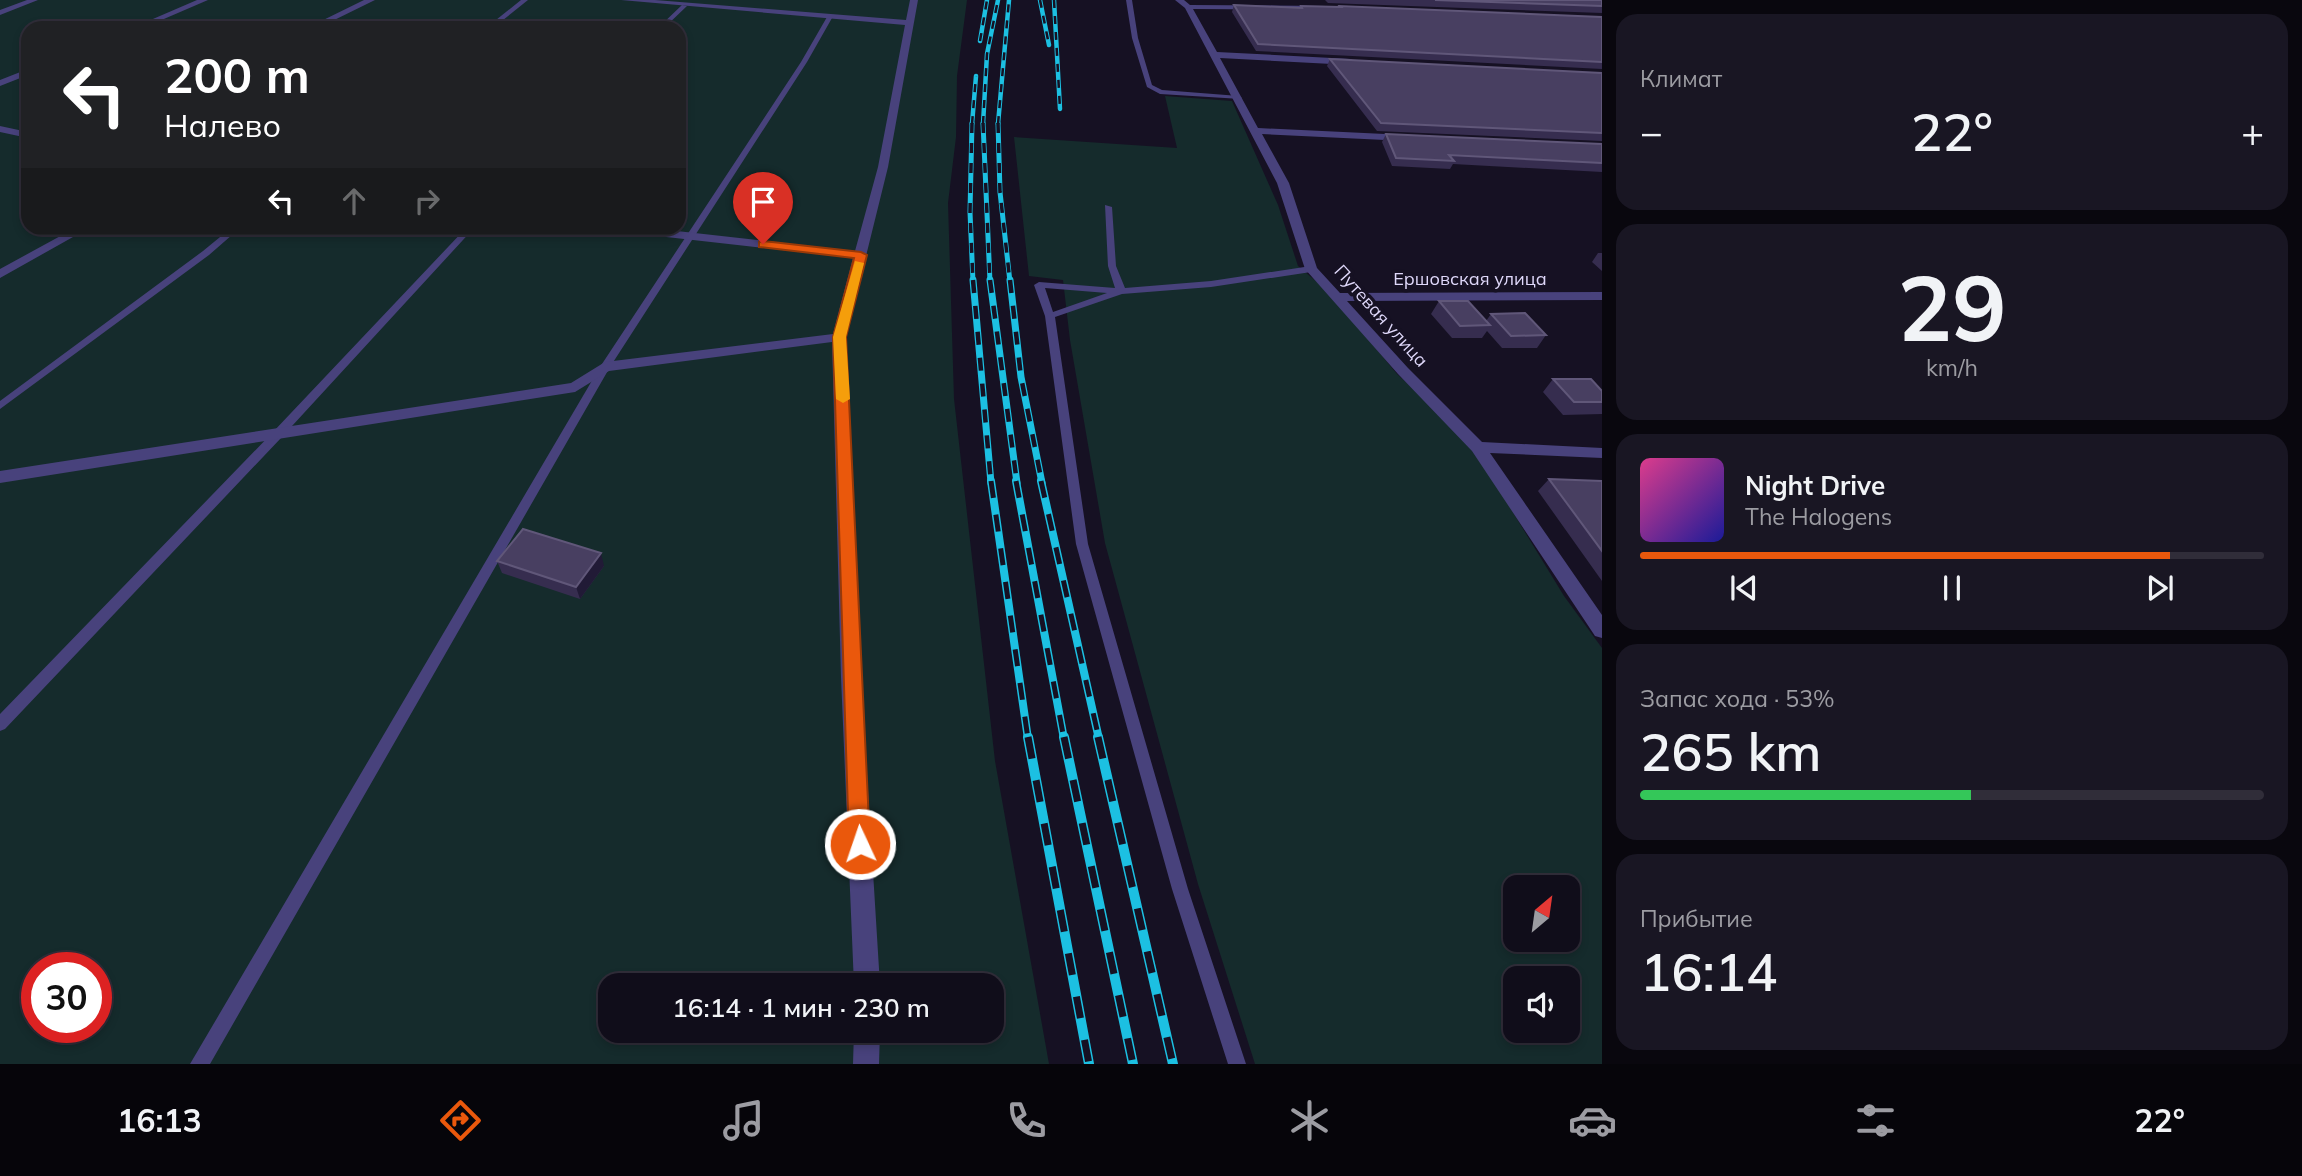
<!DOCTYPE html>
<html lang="ru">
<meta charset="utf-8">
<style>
:root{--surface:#100d1a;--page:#191623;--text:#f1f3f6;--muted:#9c9ca2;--line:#302d39;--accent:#ea580c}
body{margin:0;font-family:Mulish,sans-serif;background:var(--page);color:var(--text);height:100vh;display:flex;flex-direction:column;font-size:26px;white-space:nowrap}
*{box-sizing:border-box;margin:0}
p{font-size:23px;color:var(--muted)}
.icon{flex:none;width:38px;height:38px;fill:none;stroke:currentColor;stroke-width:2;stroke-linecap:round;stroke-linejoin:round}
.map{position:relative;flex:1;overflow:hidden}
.sheet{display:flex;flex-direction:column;gap:14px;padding:14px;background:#09070e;width:700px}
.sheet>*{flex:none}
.banner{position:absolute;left:21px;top:21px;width:665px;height:214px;border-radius:21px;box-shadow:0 4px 10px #0003,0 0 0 2px var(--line);background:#202124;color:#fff;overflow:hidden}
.needle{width:46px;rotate:29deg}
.controls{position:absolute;left:1503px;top:875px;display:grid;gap:14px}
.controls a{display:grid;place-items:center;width:77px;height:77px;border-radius:14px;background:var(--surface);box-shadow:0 4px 10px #0003,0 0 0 2px var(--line);font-size:35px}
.speed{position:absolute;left:21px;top:952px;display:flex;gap:14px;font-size:35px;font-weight:700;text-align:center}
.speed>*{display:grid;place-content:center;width:91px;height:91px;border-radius:50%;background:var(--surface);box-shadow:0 4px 10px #0003,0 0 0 2px var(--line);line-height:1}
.speed .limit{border:10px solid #d22;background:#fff;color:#111}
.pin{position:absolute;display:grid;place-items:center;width:60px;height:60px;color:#fff;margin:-72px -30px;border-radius:50% 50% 50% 0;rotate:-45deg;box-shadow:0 0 7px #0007}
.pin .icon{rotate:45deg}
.me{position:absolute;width:77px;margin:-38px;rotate:357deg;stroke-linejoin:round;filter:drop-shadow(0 0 5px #0008)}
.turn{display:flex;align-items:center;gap:24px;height:147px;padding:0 28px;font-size:32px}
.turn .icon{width:91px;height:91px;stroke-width:2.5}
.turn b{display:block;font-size:49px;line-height:60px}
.lanes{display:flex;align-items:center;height:66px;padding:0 28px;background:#0003;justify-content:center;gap:35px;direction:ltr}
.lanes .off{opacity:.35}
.big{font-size:52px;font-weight:600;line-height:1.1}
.sheet .card{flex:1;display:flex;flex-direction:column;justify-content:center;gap:10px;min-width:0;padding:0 24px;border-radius:21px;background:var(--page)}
.sheet .dial{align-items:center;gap:0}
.dial b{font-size:91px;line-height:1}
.song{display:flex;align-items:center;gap:21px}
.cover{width:84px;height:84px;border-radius:10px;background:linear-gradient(135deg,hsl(330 70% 55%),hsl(240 70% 35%))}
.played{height:7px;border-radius:4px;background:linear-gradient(90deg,var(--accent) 85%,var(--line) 85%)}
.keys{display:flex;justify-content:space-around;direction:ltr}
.heat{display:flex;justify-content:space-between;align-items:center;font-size:38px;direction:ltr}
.charge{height:10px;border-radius:5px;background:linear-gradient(90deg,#34c759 53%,var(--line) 0)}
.trip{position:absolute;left:598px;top:973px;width:406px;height:70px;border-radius:21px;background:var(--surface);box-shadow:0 4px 10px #0003,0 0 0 2px var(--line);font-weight:600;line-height:70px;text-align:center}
.tabs{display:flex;height:112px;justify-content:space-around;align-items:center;background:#06050a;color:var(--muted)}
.tabs .icon{width:49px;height:49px}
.tabs .on{color:var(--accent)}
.tabs b{font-size:32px;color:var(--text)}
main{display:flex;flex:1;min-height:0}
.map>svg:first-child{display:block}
.green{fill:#152b2c;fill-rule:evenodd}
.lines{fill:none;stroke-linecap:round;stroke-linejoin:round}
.service{fill:#48427c;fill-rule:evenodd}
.minor{fill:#48427c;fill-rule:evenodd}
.rail-far4-casing{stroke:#1cc0e2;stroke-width:4.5}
.rail-far3-casing{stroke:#1cc0e2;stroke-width:5}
.rail-far2-casing{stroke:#1cc0e2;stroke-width:7}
.rail-far1-casing{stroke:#1cc0e2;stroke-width:8}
.rail-casing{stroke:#1cc0e2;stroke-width:10}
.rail-far4{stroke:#161123;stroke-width:2.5;stroke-dasharray:8;stroke-linecap:butt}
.rail-far3{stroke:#161123;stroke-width:3.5;stroke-dasharray:10;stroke-linecap:butt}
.rail-far2{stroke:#161123;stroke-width:4.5;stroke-dasharray:13;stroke-linecap:butt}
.rail-far1{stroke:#161123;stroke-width:5;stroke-dasharray:17;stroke-linecap:butt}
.rail{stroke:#161123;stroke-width:7;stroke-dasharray:22;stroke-linecap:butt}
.wall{fill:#362d4f}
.shaded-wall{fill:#211a36}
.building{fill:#483f61;stroke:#605779;stroke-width:2}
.route{fill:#ea580c;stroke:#983908;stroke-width:2}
.slow{fill:#f59e0b}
.labels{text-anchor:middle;stroke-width:7;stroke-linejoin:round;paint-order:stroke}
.far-street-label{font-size:18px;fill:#dfd8fa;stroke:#161123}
</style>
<main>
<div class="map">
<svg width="1602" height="1064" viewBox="0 0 1602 1064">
<rect width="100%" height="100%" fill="#161123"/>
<path class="green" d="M0,0h967l-10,76 -1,61 -8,66 6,196 41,362 54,303h-1049zM28,28h651v200h-651zM37,968h59v59h-59zM611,985h381v46h-381z
M1165,96l67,5 46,104 20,61 32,27 67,81 70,63 97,159 38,52v416h-347l-57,-180 -93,-341 -35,-203 -7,-60 -34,-4 -15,-139 163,11zM1516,887h52v53h-52zM1516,978h52v53h-52z"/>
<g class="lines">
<path class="service" d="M521,0h7l-35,28h-7z
M1126,0h6l6,38 14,47 10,5 77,6 3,2 -1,1 -81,-5 -13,-7 -15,-49z
M682,5l5,1 -23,22h-6z
M827,17l5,1 -25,44 -197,305 -400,697h-20l410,-697 201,-305z
M1105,205l7,2 4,59 9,22 86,-7 100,-15 4,3 -4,3 -100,15 -89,7 -67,23 33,227 100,345 58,175h-18l-56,-175 -96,-345 -31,-228 -11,-31 5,-3 76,6 -7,-22zM1045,288l62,5 -54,19z
M231,228h9l-31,27 -209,154v-8l203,-150z
M466,228h8l-193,210 -276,291 -5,2v-17l273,-282z"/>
<path class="minor" d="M27,0h11l-38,15v-5z
M197,0h11l-65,28h-11z
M364,0h11l-57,28h-11z
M621,0h34l251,20 4,-20h8l-30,167 -42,170 15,340 19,308h-26l-13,-308 -9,-335 -223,29 -34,21 -575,91v-12l571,-88 34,-21 228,-28 20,-76 -231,-26 -6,-4h34l205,23 23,-84 27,-142z
M1175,0h9l6,5 137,1 -3,4 -131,-1 24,43 134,7 5,3 -5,3 -131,-7 38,70 148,7 5,3 -5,3 -144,-7 27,49 28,85 23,25 262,-1v8l-255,1 61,67 74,74 120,6v10l-112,-5 112,162v23l-7,-2 -123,-185 -74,-77 -93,-105 -28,-86 -92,-175z
M28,69v6l-28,11v-6z
M0,126l28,6v6l-28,-6z
M75,228h14l-89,50v-9z
M854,1031h26l-1,33h-26z"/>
<g class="rail-far4-casing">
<path id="rail-far4" d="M1040,0l9,45
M1054,0l6,109
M980,41l7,-41
M972,124l4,-48
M983,124l4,-70 11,-54
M998,124l11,-124"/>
</g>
<g class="rail-far3-casing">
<path id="rail-far3" d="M972,123l-2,89 3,70
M983,123l7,159
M998,123l2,69 10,90"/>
</g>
<g class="rail-far2-casing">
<path id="rail-far2" d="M973,280l18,203
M990,280l27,203
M1010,280l11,97 21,106"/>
</g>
<g class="rail-far1-casing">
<path id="rail-far1" d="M991,481l37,258
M1016,481l48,258
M1041,481l58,258"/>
</g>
<g class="rail-casing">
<path id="rail" d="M1028,737l61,327
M1064,737l69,327
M1098,737l75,327"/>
</g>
<use href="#rail-far4" class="rail-far4"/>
<use href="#rail-far3" class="rail-far3"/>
<use href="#rail-far2" class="rail-far2"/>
<use href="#rail-far1" class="rail-far1"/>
<use href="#rail" class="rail"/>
</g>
<path class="wall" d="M1325,0h277v13l-274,-10z
M1234,5l66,3 1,-2 38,1 1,-1 262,11v52l-346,-18 -24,-39z
M1330,59l272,14v68l-225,-10 -50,-65z
M1386,134l216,10v28l-149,-8 -3,5 -58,-3 -10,-24z
M1598,253h4v18l-10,-9z
M1439,301l47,20 5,-7 55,21 -9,13h-35l-15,-17 -5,7h-30l-21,-24z
M1553,379l49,12v23l-39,1 -20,-23z
M1549,479l53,2v100l-64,-90z
M497,561l107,5 -24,33 -78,-26z"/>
<path class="shaded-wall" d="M601,553l3,13 -24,33 -4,-12z"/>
<path class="building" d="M1435,0h167v6z
M1234,5l68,3 -1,-2 40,1 -1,-1 262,11v45l-344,-18z
M1330,59l272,14v60l-221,-10z
M1386,134l216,10v19l-153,-8 5,6 -58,-3z
M1439,301h29l22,24 -30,1z
M1525,313l21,22 -35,1 -20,-22z
M1553,379h38l11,12v11h-28z
M1549,479l53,2v70z
M523,529l78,24 -25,34 -79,-26z"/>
<path class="route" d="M763,241l98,11 6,3 -21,82 24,507 -3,7 -7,3 -7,-3 -4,-7 -16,-507 21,-79 -95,-11v-5z"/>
<path class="slow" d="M855,261l9,2 -18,74 4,62 -7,4 -7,-4 -3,-62z"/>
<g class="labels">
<g class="far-street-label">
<text x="1470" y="285">Ершовская улица</text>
<text transform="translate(1381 316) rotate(48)" y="6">Путевая улица</text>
</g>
</g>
</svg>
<div class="controls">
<a><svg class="needle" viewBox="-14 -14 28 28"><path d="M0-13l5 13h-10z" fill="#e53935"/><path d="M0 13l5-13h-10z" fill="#9c9ca2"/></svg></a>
<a><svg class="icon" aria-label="sound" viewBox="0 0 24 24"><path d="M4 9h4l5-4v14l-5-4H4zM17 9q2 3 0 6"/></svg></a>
</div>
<div class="speed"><div class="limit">30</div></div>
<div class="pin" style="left:763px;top:244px;background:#d93025"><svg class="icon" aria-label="arrive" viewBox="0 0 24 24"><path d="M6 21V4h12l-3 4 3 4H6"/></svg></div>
<svg class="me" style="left:860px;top:844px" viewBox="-20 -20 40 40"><circle r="17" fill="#ea580c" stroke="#fff" stroke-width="3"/><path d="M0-11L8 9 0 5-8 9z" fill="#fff"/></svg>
<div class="trip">16:14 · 1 мин · 230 m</div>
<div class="banner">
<div class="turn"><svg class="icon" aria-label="left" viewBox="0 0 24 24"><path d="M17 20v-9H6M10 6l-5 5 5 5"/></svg><div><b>200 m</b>Налево</div></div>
<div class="lanes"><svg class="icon" aria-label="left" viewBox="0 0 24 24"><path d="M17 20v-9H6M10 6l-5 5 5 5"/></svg><svg class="icon off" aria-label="ahead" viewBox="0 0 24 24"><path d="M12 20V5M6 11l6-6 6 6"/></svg><svg class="icon off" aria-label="right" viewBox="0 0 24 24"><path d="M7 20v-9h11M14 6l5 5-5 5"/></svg></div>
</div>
</div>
<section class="sheet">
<div class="card"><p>Климат</p>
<div class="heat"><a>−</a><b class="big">22°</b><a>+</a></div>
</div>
<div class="card dial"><b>29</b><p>km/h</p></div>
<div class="card">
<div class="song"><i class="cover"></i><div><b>Night Drive</b><p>The Halogens</p></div></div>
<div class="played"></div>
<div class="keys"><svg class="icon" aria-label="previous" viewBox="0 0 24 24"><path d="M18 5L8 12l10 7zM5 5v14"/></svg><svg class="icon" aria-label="pause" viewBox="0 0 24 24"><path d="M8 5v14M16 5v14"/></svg><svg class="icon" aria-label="next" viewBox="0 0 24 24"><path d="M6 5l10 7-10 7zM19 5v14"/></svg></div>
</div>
<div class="card"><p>Запас хода · 53%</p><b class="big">265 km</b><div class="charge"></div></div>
<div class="card"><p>Прибытие</p><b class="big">16:14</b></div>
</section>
</main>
<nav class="tabs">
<b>16:13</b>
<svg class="icon on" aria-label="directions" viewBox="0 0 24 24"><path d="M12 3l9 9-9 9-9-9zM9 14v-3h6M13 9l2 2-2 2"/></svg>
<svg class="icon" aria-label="music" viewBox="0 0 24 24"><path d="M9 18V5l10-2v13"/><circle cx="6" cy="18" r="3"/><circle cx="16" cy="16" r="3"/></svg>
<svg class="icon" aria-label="phone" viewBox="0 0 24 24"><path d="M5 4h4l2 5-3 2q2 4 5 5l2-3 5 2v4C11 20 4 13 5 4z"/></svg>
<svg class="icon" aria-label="climate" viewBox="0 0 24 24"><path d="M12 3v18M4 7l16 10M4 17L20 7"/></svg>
<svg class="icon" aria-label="car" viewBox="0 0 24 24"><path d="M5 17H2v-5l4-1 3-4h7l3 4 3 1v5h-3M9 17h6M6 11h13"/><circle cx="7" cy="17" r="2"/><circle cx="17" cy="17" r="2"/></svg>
<svg class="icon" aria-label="filters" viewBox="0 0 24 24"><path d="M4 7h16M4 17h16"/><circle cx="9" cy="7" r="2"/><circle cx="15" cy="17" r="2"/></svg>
<b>22°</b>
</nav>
